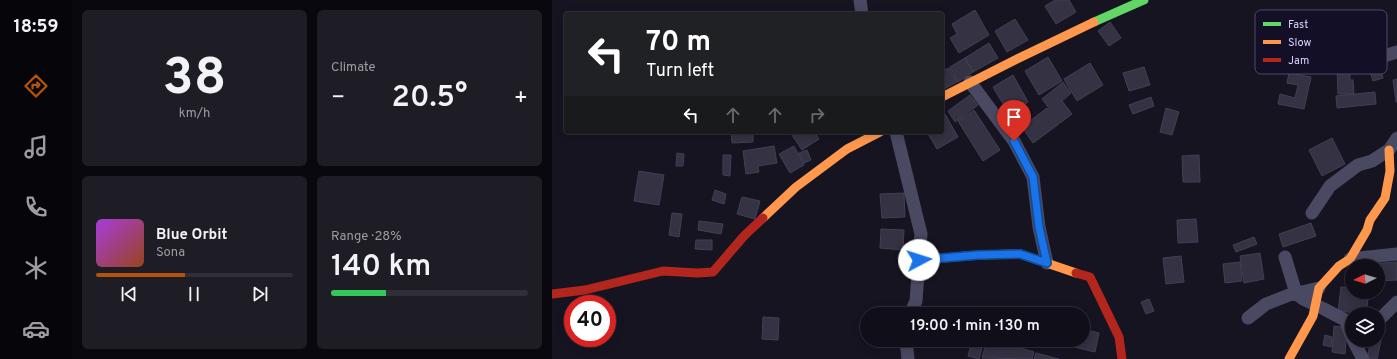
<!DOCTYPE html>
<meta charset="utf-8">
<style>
:root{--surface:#100f19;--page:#1e1d26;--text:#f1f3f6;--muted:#9c9ca2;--line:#302f38;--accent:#b45309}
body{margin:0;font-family:Overpass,sans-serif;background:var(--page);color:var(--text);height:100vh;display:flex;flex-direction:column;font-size:15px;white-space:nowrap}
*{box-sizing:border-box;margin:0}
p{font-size:13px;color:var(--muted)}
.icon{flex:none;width:22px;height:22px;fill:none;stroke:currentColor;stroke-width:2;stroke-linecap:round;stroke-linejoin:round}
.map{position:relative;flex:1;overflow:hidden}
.details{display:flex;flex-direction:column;gap:10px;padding:10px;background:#09080e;width:480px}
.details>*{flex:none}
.hud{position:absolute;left:12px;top:12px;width:380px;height:122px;border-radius:4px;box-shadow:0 2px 10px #0003,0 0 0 1px var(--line);background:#202124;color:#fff;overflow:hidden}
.needle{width:26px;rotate:265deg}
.controls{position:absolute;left:793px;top:259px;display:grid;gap:8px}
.controls a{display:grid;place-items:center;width:40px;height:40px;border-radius:50%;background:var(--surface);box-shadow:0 2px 10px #0003,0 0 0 1px var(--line);font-size:20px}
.speed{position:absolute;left:12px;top:295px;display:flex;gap:8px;font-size:20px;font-weight:700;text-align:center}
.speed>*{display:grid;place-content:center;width:52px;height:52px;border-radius:50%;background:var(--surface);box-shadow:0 2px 10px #0003,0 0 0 1px var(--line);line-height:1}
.speed .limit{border:6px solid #d22;background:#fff;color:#111}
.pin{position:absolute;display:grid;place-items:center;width:34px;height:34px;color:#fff;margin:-41px -17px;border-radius:50% 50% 50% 0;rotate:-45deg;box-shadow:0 0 4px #0007}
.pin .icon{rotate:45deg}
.me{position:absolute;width:44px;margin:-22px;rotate:85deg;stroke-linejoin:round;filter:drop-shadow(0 0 3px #0008)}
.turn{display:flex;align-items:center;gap:14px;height:84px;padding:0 16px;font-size:18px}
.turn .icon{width:52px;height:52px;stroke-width:2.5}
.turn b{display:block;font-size:28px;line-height:34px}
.lanes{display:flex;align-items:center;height:38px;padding:0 16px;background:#0003;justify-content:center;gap:20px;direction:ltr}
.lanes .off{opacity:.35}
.big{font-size:30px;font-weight:600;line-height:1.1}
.details .widget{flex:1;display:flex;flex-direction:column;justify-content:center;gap:6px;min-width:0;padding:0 14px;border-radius:6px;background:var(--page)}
.details .dial{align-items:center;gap:0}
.dial b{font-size:52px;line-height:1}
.song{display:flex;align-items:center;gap:12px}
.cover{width:48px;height:48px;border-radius:6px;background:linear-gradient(135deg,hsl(280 70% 55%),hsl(20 70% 35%))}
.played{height:4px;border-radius:2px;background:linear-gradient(90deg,var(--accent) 45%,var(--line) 45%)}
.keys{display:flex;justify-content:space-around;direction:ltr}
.heat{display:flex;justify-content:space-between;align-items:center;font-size:22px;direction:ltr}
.charge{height:6px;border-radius:3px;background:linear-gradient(90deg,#34c759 28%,var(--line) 0)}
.details .tiles{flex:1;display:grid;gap:10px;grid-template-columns:repeat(2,1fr)}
.trip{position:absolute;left:308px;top:307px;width:230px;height:40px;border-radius:20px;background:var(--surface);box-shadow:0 2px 10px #0003,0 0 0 1px var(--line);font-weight:600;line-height:40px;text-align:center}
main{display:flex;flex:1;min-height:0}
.dock{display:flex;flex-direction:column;width:72px;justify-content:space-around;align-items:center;background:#06060a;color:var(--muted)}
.dock .icon{width:28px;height:28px}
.dock .selected{color:var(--accent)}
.dock b{font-size:18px;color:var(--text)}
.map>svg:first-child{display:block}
.building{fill:#343243;stroke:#433f54}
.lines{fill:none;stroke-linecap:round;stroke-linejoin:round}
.street{stroke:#4a4962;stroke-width:13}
.fast{stroke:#63d668;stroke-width:9}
.slow{stroke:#ff974d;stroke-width:9}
.jam{stroke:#b3261e;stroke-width:9}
.route-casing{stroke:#114b97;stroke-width:10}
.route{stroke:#1a73e8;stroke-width:7}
.key{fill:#130f26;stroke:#4e4a67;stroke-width:1}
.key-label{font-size:11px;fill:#d9d4ff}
</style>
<main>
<nav class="dock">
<b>18:59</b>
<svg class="icon selected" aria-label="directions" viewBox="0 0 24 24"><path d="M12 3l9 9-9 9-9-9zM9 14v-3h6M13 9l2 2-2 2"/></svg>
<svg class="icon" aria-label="music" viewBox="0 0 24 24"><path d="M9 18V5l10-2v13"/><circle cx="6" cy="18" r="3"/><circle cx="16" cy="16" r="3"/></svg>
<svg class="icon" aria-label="phone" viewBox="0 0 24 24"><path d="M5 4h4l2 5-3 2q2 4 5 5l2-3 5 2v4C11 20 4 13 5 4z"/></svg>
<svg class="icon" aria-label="climate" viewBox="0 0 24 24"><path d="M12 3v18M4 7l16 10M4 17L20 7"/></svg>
<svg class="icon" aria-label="car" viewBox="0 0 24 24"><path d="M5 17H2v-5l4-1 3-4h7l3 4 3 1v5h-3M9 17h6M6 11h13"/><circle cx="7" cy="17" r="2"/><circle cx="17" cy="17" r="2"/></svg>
</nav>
<section class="details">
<div class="tiles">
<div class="widget dial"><b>38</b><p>km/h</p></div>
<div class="widget"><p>Climate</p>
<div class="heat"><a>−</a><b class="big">20.5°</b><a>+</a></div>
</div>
<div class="widget">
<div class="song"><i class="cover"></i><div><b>Blue Orbit</b><p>Sona</p></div></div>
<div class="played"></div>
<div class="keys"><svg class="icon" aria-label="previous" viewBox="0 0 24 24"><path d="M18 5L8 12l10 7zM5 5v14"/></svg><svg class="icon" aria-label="pause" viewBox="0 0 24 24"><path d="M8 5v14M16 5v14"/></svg><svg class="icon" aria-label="next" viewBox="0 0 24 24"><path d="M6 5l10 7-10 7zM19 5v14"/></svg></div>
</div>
<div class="widget"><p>Range · 28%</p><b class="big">140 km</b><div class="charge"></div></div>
</div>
</section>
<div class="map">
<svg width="845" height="359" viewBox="0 0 845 359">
<rect width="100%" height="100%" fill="#161421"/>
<path class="building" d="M503,0h14l7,12 -20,12 -11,-18z
M423,10l14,25 -30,18 -9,-15 7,-4 -5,-10z
M463,19l13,21 -21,12 -12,-21z
M558,22l11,16 -12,8 -11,-15z
M437,43l9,15 -25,14 -8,-14z
M496,57l14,24 -23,14 -14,-24z
M413,58l8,14 -15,10 -8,-15z
M827,62l4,16 -10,3 -5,-16z
M538,63l13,22 -26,16 -13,-22z
M592,67l6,18 -21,6 -6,-18z
M397,68l8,14 -13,7 -2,-4v-14z
M785,68h13v12h3l1,14h-16z
M737,73l22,4 -7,32 -26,-5 2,-10 15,4 3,-13 -11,-2z
M461,75l15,27 -19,12 -16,-27z
M845,79v23h-1l-3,-22z
M511,82l8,11 -9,8 10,13 -12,9 -18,-24z
M823,92l1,12 -39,4 -1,-12z
M418,95l8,10 -23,17 -7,-11z
M599,97l3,9 -21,8 -4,-9z
M495,108l12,16 -26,19 -11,-16z
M614,108l13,4 -7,23 -12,-3z
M422,110l26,40 -17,11 -25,-40z
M393,114l13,23 -21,12 -10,-17h15v-16z
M179,132h22v10l-21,1z
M238,132h24l5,7 -17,11z
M780,138l13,26 -23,12 -13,-26z
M222,146l3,17 -19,3 1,6 -13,2 -3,-23z
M242,146l10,19 -14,8 -11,-19z
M255,150l4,10 -7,3 -5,-10z
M125,153l7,1 -1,12h-7z
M171,155h8l-1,21 -7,-1z
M647,155l1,27h-17l-1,-26z
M87,171l25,4 -5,30 -25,-4z
M163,190l11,4 -2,10 -12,-4z
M352,193l1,24 -23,1 -2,-24z
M190,197l18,4 -5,18 -18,-5z
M120,213l10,1 -3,23 -10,-2z
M644,219l2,23 -20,1 -1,-23z
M147,221l24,3 -2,10 -23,-4z
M759,223l5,13 -33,11 -4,-13z
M329,229l23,1 -1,20 -23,-2z
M702,237l3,7 -21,8 -3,-7z
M144,240h16v10l-17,-1z
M708,253l4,26 -20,4 -4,-27z
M629,256l3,26 -18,2 -3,-26z
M688,262l2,19 -17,2 -2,-19z
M845,262v18l-19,1v-15h-6v-2z
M789,287l11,1v4h17l-3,22 -28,-3z
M597,299l5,12 -8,3 -5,-12z
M211,317l16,1 -1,22 -16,-1z
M782,326l13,2 -2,26 -13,-2z
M531,329l16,4 -4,19 -49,-12h37z
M773,335l7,2 -1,10 -8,-2z
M826,335l4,1 -5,23h-10l4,-19h7z
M420,340h12l-5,19 -11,-3z
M435,340h6l41,12 -2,7 -50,-1z
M484,353l23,6h-25z"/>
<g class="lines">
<path class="street" d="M308,0l2,14
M773,61l21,4 22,-4 29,-9
M418,82l44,59 19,36 6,50 8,36
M344,132l25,102 -5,67 -6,13
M760,213l18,-27 28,-21 14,-4 17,-11 8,-12
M733,257l11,36 7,6 21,10 21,11 7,17
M798,259l47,-5
M696,318l18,-14 23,-9 30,-7
M826,321l19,-19
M354,340l2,19
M801,340l10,19"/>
<path class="fast" d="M542,22l50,-22"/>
<path class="slow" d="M390,97l75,-38 77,-37
M211,218l33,-31 51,-38 33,-17
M367,260l60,-5 41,-1 56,19
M737,359l24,-43 6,-28 20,-22 11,-7 17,-29 3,-10 15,-22 5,-27 -1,-21"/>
<path class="jam" d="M524,273l14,4 29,60 3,22
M0,294l33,-4 78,-19 34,2 16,-1 31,-36 19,-18"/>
</g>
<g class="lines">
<g class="route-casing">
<path id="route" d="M367,260l59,-5 42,-1 27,9 -8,-36 -6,-50 -19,-36"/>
</g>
<use href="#route" class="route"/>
</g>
<rect x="703" y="10" width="132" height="64" rx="6" class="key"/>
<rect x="711" y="22" width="18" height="4" fill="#63d668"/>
<rect x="711" y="40" width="18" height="4" fill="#ff974d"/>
<rect x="711" y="58" width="18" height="4" fill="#b3261e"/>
<g class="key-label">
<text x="736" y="28">Fast</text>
<text x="736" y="46">Slow</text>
<text x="736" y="64">Jam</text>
</g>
</svg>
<div class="controls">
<a><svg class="needle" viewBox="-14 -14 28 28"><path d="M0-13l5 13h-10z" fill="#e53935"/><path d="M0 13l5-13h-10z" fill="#9c9ca2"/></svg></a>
<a><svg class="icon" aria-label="layers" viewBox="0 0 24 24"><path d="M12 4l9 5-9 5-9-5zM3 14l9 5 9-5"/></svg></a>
</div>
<div class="speed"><div class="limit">40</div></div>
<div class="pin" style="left:462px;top:141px;background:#d93025"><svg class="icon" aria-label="arrive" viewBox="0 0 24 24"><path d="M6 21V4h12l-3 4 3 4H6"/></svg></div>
<svg class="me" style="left:367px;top:260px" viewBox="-20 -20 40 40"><circle r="19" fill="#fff"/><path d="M0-13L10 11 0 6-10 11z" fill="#1a73e8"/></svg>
<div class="trip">19:00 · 1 min · 130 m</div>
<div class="hud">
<div class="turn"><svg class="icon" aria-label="left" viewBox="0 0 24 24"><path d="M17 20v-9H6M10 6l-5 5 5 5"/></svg><div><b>70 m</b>Turn left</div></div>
<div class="lanes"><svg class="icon" aria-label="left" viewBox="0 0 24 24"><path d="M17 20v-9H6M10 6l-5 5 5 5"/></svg><svg class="icon off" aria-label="ahead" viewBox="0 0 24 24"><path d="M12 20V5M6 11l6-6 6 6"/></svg><svg class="icon off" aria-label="ahead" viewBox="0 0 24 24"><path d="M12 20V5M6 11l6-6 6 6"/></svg><svg class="icon off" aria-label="right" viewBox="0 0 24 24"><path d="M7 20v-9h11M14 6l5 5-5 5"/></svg></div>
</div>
</div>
</main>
